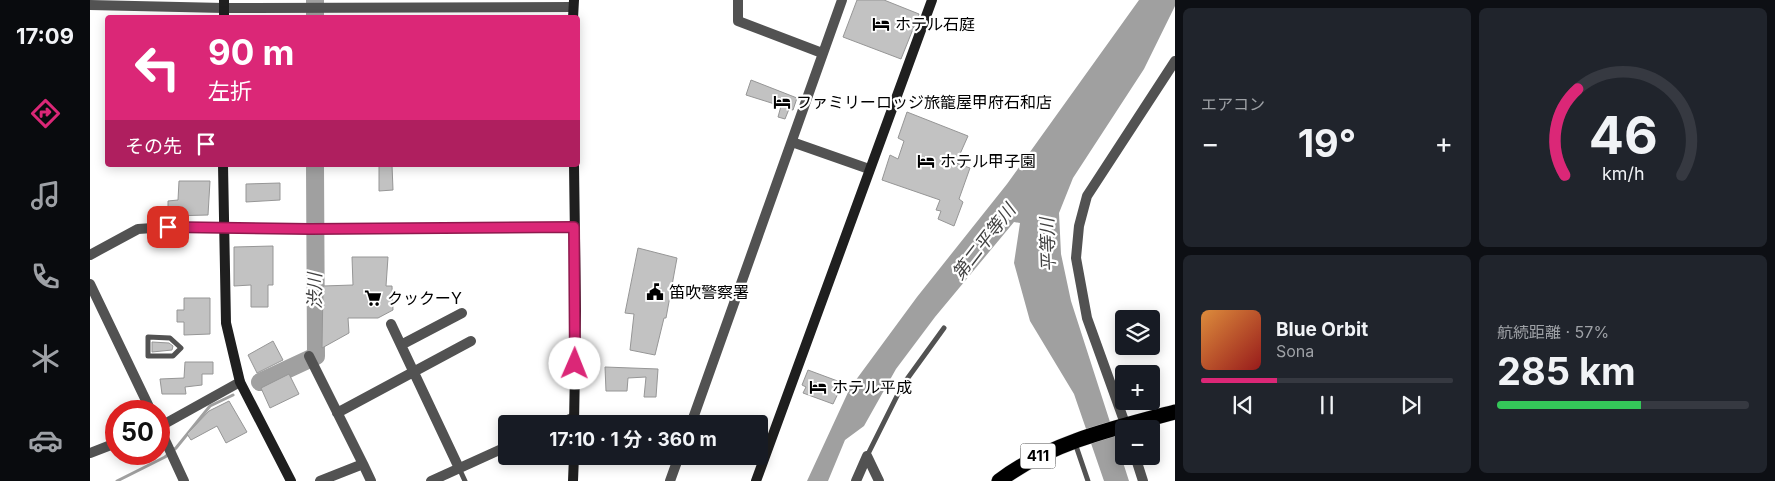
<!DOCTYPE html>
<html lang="ja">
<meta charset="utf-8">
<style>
:root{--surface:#171b24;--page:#20242c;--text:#f1f3f6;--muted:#9ea1a6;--line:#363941;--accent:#db2777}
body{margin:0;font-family:Inter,"Noto Sans JP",sans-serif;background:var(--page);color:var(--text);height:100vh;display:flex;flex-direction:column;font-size:19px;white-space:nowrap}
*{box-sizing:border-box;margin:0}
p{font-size:16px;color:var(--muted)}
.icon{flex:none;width:28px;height:28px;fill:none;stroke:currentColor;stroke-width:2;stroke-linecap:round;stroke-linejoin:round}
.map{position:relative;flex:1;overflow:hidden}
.drawer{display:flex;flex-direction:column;gap:8px;padding:8px;background:#0d0f14;width:600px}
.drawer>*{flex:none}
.guide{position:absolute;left:15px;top:15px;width:475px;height:152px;border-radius:5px;box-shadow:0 2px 12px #0003;background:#db2777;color:#fff;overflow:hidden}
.fabs{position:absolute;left:1025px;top:310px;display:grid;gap:10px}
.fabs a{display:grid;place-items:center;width:45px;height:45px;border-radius:5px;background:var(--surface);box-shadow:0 2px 12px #0003;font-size:25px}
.speed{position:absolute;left:15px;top:400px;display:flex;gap:10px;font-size:25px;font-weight:700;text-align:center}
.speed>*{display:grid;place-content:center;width:65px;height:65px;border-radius:50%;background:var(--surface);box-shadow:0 2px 12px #0003;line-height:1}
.speed .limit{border:8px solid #d22;background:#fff;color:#111}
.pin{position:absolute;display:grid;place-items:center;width:42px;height:42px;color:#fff;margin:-21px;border-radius:10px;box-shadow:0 2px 8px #0006}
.me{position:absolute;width:55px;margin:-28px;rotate:1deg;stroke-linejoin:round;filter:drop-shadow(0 0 4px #0008)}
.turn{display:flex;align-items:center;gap:18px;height:105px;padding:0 20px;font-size:22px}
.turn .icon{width:65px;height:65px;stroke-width:2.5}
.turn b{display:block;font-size:35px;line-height:42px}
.then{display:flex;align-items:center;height:48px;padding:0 20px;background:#0003;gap:10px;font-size:19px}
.big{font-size:38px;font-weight:700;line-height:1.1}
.drawer .tile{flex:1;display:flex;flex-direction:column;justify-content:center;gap:8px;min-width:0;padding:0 18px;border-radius:8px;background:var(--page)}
.drawer .dial{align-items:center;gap:0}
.dial svg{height:130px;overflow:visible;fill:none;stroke:var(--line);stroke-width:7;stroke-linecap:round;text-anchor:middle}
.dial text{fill:var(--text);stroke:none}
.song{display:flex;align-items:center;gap:15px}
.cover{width:60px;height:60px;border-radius:8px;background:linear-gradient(135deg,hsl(30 70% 55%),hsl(0 70% 35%))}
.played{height:5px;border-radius:2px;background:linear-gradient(90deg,var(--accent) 30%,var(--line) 30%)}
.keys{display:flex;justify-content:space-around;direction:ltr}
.heat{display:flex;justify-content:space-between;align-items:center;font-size:28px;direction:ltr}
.charge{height:8px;border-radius:4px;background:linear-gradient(90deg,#34c759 57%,var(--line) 0)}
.drawer .tiles{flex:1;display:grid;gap:8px;grid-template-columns:repeat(2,1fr)}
.trip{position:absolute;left:408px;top:415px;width:270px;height:50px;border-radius:5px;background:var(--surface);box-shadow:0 2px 12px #0003;font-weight:700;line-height:50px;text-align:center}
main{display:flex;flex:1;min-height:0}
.menu{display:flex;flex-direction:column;width:90px;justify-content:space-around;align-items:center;background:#090b0e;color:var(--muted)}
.menu .icon{width:35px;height:35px}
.menu .active{color:var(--accent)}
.menu b{font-size:22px;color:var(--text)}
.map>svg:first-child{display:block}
.water{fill:#a0a0a0}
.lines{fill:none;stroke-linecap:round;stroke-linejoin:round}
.stream{stroke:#a0a0a0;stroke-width:3}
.river{stroke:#a0a0a0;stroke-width:18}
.building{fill:#c2c2c2;stroke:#969696}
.highway-casing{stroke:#dbdbdb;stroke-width:16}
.lane{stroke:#525252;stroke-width:5}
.street{stroke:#525252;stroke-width:10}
.secondary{stroke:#1f1f1f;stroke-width:10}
.highway{stroke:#000;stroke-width:15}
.route-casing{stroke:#8e194d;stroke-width:12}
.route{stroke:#db2777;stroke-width:9}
.labels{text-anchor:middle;stroke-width:4.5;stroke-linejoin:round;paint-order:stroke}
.shield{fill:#fff;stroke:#4c4c4c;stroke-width:1}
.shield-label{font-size:15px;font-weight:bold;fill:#000}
.poi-label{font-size:16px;fill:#000;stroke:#fff;text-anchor:start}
.water-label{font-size:18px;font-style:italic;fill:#414141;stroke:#fff}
</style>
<main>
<nav class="menu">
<b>17:09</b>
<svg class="icon active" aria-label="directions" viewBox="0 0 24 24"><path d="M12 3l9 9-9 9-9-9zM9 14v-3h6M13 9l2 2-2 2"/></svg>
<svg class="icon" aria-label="music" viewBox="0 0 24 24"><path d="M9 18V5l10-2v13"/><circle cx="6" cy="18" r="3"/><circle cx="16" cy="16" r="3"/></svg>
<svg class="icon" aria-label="phone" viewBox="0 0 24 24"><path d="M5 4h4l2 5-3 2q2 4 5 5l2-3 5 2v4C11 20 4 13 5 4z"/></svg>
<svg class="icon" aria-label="climate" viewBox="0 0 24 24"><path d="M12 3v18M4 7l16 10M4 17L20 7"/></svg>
<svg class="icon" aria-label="car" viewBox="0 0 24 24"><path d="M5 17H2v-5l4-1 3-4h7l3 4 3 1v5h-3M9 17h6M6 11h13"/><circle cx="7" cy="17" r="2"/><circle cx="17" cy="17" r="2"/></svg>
</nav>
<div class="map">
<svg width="1085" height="481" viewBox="0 0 1085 481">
<rect width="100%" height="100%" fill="#fff"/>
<path class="water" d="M1049,0h36v6l-31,63 -71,109 -14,35 2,41 10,47 58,180h-25l-30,-87 -44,-73 -16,-58 6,-40 -6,-1 -79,95 -39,52 -32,57 -19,14 -17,41h-21l43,-93 67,-91 90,-113z"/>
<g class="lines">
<path class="stream" d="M27,481l48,-24 11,-9 34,-42 23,-11"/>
<path class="river" d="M225,18v-18
M170,382l56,-26 -1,-191"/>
</g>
<path class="building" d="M767,0h27l35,14 -18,45 -58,-22z
M661,80l46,18 -4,12 -4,-1 -4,10 -7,-2 3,-11 -35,-11z
M817,112l61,24 -12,27 14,5 -11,31 4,3 -9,24 -16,-7 3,-8 -5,-1 4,-10 -58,-20 8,-25 8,4 6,-18 -6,-3z
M289,165h13l1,25 -14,1z
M89,181h31l-2,34 -40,1v-15l10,-1z
M190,183v17l-34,2v-18z
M183,246v39h-5v22h-17v-22l-17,1v-39z
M548,248l39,10 -11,60h-2l-9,37 -25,-5 4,-36 -9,-1z
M262,257h36l-2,29h6l1,24 -15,8h-30l1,15 -27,15 1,-62 30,-1z
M94,298h26v36l-26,1v-13h-7v-12h7z
M183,341l10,19 -26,13 -9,-18z
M62,342l17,1 4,3 -1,4 -20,2z
M95,362h28v12h-11v11l-17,2 1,7h-24l-2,-15 24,-1z
M515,367l53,2 -2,28h-12l2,-20 -18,1 -1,13h-21z
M718,370l35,13 -10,21 -30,-11 3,-6 -4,-2z
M199,374l10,20 -29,14 -9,-20z
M139,401l18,31 -21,11 -9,-17 -26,14 -4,-6 22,-23z"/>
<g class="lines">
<g class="highway-casing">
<path id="highway" d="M909,481c50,-38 115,-53 176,-69"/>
</g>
<path class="lane" d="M58,337l22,1 11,10 -8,8h-25z
M985,443l13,38
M777,456l35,-70 42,-58
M369,468l6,13"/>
<path class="street" d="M648,0v21l84,32
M0,5l134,3 349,-1
M702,142l77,27
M0,255l48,-26 30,-2 142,2 264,-2
M0,284l61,127
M301,324l68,144
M311,345l61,-32
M219,356l54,108
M247,413l134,-72
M469,424l15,-7
M601,424l151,-424
M69,427l81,-45
M69,427l25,54
M1037,429l-40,-111 -11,-60 3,-32 8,-30 88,-135
M0,453l26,-10
M777,456l12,25
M1045,456l8,25
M230,481l43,-17 8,17
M341,481l75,-34
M580,481l9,-25
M766,481l11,-25"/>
<path class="secondary" d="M134,18v-18
M483,18l1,-18
M133,165l3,158 14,59 51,99
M484,165l2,146 -2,113
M483,481l1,-25
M666,481l176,-481"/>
<use href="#highway" class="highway"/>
</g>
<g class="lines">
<g class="route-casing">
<path id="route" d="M78,227l142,2 264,-2 1,137"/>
</g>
<use href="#route" class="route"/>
</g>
<defs>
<g id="hotel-bare" transform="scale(1.35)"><path d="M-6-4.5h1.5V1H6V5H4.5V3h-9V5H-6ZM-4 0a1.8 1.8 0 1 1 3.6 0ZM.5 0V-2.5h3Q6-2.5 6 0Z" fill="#000" stroke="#fff" stroke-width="2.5" paint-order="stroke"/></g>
<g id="civic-bare" transform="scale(1.35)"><path d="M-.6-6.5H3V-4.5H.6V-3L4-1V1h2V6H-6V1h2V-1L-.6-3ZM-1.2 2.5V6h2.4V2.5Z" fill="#000" stroke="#fff" stroke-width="2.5" paint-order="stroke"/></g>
<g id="supermarket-bare" transform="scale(1.35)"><path d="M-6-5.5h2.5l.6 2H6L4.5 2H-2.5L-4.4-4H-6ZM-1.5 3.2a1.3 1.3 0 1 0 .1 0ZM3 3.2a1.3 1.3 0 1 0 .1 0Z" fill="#000" stroke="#fff" stroke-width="2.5" paint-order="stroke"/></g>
</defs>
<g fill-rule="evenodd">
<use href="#hotel-bare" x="791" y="24"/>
<use href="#hotel-bare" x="692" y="102"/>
<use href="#hotel-bare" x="836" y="161"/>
<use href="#civic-bare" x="565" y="292"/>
<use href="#supermarket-bare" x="283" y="298"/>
<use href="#hotel-bare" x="728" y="387"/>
</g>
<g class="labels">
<rect class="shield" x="930.5" y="443.5" width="35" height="25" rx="4"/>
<g class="shield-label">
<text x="948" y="461">411</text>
</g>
<g class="poi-label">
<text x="805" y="30">ホテル石庭</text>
<text x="706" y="108">ファミリーロッジ旅籠屋甲府石和店</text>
<text x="850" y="167">ホテル甲子園</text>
<text x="579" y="298">笛吹警察署</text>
<text x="297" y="304">クックーY</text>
<text x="742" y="393">ホテル平成</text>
</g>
<g class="water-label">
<text transform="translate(894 242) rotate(-52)" y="6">第二平等川</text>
<text transform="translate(958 245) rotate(-92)" y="6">平等川</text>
<text transform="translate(225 291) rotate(-90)" y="6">渋川</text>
</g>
</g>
</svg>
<div class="fabs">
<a><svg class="icon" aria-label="layers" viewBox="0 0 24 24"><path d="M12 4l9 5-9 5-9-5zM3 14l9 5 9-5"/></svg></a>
<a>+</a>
<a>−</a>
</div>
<div class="speed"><div class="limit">50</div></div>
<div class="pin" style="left:78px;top:227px;background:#d93025"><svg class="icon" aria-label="arrive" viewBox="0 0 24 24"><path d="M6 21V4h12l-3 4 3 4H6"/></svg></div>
<svg class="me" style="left:485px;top:364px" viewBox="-20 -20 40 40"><circle r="19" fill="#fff"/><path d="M0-13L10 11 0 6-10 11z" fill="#db2777"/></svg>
<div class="trip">17:10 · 1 分 · 360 m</div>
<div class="guide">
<div class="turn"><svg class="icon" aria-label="left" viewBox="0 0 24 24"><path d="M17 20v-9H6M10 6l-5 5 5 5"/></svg><div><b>90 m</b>左折</div></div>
<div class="then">その先<svg class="icon" aria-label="arrive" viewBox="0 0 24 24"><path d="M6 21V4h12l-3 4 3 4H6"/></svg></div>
</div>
</div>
<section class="drawer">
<div class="tiles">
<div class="tile"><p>エアコン</p>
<div class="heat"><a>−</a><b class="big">19°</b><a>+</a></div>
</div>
<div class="tile dial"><svg viewBox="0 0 100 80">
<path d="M14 69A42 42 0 1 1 86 69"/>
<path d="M14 69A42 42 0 0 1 22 16" stroke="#db2777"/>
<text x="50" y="56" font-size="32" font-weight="700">46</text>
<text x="50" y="72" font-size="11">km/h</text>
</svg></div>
<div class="tile">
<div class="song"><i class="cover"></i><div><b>Blue Orbit</b><p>Sona</p></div></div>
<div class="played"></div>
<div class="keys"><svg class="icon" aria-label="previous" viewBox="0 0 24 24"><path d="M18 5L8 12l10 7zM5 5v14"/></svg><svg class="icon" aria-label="pause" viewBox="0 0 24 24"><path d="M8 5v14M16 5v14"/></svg><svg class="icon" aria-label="next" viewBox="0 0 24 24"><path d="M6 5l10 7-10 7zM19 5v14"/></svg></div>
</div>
<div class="tile"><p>航続距離 · 57%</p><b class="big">285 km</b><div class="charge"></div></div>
</div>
</section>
</main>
